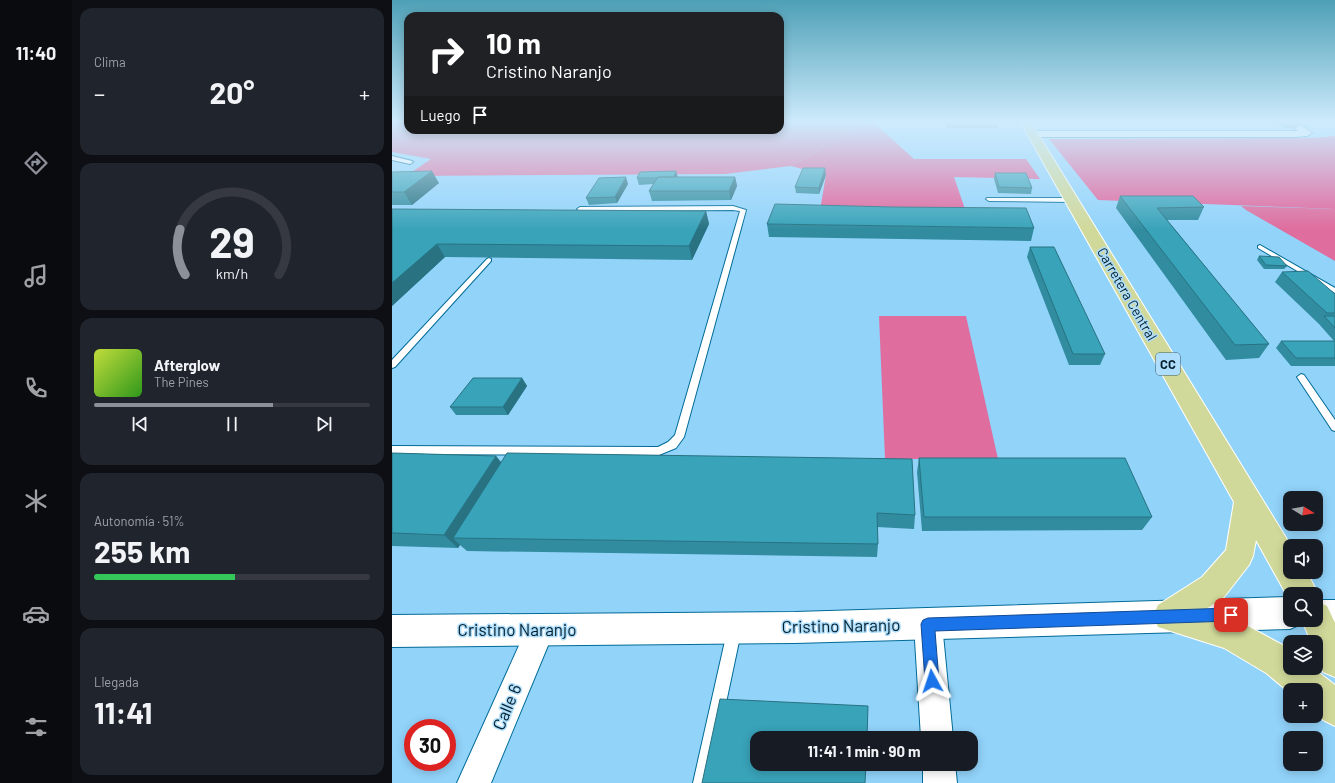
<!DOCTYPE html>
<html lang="es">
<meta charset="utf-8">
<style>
:root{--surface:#171b24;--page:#20242c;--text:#f1f3f6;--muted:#9ea1a6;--line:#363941;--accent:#8c9099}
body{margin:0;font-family:Barlow,sans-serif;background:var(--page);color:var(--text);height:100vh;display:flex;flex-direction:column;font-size:15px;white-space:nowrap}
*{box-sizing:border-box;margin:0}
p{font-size:13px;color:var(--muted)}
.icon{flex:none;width:22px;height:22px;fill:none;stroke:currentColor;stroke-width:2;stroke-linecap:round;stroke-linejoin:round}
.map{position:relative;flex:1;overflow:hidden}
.sheet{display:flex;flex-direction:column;gap:8px;padding:8px;background:#0d0f14;width:320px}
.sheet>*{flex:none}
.top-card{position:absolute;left:12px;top:12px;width:380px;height:122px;border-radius:12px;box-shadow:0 2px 10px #0003;background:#202124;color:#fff;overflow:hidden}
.needle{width:26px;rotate:101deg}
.buttons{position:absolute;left:891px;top:491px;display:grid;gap:8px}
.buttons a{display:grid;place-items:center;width:40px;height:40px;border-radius:8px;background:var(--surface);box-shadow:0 2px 10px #0003;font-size:20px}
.speed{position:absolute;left:12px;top:719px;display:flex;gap:8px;font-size:20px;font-weight:700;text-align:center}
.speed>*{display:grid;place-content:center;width:52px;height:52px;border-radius:50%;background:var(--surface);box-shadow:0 2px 10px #0003;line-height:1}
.speed .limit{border:6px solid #d22;background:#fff;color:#111}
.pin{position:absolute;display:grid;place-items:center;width:34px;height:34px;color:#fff;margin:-17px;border-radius:8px;box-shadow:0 2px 6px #0006}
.me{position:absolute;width:44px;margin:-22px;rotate:355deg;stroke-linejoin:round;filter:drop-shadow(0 0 3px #0008)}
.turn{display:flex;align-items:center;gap:14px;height:84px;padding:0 16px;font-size:18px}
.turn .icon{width:52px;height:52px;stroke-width:2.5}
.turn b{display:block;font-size:28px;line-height:34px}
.then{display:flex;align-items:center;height:38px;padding:0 16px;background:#0003;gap:8px;font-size:15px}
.big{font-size:30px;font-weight:700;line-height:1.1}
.sheet .widget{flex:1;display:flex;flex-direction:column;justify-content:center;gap:6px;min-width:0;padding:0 14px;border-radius:12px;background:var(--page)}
.sheet .dial{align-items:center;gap:0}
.dial svg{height:104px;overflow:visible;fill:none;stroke:var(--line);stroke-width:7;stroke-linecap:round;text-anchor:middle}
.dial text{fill:var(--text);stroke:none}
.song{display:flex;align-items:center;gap:12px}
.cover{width:48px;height:48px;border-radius:6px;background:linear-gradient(135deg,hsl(70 70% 55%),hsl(110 70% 35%))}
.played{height:4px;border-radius:2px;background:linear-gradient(90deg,var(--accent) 65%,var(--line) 65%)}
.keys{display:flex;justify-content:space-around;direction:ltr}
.heat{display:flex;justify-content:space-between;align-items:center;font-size:22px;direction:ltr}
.charge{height:6px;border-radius:3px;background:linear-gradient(90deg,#34c759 51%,var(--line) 0)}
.trip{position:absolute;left:358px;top:731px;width:228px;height:40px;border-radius:12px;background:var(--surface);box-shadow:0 2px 10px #0003;font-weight:700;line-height:40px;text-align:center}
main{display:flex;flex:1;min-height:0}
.menu{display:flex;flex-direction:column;width:72px;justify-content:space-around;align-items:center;background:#090b0e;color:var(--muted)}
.menu .icon{width:28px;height:28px}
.menu .active{color:var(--accent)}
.menu b{font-size:18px;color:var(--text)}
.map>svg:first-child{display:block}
.green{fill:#df6d9e}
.forest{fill:#e2649b}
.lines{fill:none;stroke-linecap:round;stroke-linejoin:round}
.service-casing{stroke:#006b97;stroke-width:2}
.minor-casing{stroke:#006b97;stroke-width:2}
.tertiary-casing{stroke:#006b97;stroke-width:2}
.primary-casing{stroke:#fff;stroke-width:2}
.service{fill:#fff;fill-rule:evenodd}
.minor{fill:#fff;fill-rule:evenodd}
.tertiary{fill:#fff;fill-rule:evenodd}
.primary{fill:#d1d99a;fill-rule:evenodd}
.wall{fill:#318c9f}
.shaded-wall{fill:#287282}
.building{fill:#39a3b9;stroke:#287282}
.route{fill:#1a73e8;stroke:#114b97}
.labels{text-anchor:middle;stroke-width:3;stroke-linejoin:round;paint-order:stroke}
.shield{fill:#aedefb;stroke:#37586b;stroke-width:1}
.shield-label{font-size:13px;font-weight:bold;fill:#041f2d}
.street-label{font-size:14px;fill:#041f2d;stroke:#aedefb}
.near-street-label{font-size:17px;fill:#041f2d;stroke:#aedefb}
</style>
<main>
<nav class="menu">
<b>11:40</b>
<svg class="icon active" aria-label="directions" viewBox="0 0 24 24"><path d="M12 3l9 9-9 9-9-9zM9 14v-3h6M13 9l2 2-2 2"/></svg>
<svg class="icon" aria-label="music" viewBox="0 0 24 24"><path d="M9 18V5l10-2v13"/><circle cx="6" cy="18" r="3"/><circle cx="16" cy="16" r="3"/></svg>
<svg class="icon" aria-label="phone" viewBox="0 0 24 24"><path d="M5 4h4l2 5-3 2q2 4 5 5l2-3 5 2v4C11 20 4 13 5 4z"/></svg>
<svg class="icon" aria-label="climate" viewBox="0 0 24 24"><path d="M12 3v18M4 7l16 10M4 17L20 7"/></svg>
<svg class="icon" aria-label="car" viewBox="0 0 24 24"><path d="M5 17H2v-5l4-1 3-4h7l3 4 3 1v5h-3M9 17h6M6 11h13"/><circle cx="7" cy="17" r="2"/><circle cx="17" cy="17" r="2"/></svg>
<svg class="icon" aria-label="filters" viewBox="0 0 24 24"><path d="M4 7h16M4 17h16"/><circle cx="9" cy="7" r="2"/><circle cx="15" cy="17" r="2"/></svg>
</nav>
<section class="sheet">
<div class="widget"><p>Clima</p>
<div class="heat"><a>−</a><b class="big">20°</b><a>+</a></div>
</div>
<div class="widget dial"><svg viewBox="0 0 100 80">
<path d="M14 69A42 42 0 1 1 86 69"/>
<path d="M14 69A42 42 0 0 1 10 34" stroke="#8c9099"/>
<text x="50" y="56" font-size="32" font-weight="700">29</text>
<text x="50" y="72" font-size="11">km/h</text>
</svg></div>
<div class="widget">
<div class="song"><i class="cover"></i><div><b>Afterglow</b><p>The Pines</p></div></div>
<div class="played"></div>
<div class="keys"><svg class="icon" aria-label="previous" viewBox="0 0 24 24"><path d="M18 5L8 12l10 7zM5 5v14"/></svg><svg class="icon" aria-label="pause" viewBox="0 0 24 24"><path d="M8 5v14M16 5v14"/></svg><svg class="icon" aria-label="next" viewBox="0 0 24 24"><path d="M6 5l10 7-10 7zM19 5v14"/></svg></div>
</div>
<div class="widget"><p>Autonomía · 51%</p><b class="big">255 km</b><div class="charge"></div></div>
<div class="widget"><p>Llegada</p><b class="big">11:41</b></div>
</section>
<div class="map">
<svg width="943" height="783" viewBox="0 0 943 783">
<rect width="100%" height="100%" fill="#92d3fa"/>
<path class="green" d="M0,121h16v9h372v-9h92l-81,45 -66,8 -319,2 25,-17 -39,-7z
M849,206l94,3v52l-89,-51z
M487,316h87l32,143h-113z"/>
<path class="forest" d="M480,121l42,38h112l14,20 -86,-2 12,35 -146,-2 6,-35 -35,-9z
M943,136v73l-237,-9 -49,-61 262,-1z"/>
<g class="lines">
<g class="service-casing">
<path id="service" d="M0,156l20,5 1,1 -3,2 -18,-4z
M595,198h84l3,2 -3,2 -82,-1 -3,-2z
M341,206l13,4 -62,227 -8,11 -17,7 -267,-1v-8l266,1 10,-5 7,-7 65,-224 -7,-1 -153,1 -3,-2 3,-2z
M868,245l75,43v5l-77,-45v-2z
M97,258l2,1v2l-96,106 -3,1v-8l95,-101z
M909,374l3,1 31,45v11l-3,-1 -35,-53z
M342,625l5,2 2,5 -32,151h-16l34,-151 2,-5z"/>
</g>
<g class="minor-casing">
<path id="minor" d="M894,121h9l17,12 -5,3 -14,1h-260l-5,-3 5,-3h265z
M924,600h19v26h-19l-10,-3 -1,-3h11z
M536,610l10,4 4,10 11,114h-32l-7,-114 4,-10z
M148,617l10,4 4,10 -63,152h-34l73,-162z
M531,764h32l2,19h-34z"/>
</g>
<g class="tertiary-casing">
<path id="tertiary" d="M898,597v23h13l-2,4 -11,5 -495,14 -403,4v-32l403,-3z"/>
</g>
<g class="primary-casing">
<path id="primary" d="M628,121h10l261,425 -1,26h17l11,22 -2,5v-5h-26v7l-34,-61 -3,16 -4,9 -25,32 -19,13 37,13 48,26v19h23l22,17v41l-12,-6 -7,-5v-25h-26v3l-24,-20 -42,-25 -66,-21 -5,-11 5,-11 44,-28 24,-27 8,-48z
M924,601l11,5 8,17v54l-12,-5 -7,-18v-12h-5l-9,-22h14z"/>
</g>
<use href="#service" class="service"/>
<use href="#minor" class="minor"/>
<use href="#tertiary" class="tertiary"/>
<use href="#primary" class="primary"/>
</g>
<path class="wall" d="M552,121h54v7h-51z
M882,121h24l2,1 -3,6h-13z
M0,172l47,11 -27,22h-20z
M603,173l37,15 -1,6 -33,-1 -4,-14z
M434,175l-7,19 -23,-1 -1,-6z
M286,177h57l2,9 -6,14 -79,1 -3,-10 5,-7 -15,1 -2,-7z
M236,184l-11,19 -28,2 -3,-7z
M728,196l84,11 -6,13h-31l102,124 -10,14 -33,2 -110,-152z
M0,209l314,2 3,13 -17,36 -247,-3 -53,49z
M375,224l267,4 -3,13 -262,-4z
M638,247l75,107 -5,11h-31l-42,-108z
M867,256l28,10 -3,3h-20l-7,-9z
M890,272l53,22v72h-44l-15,-18 5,-7h53l-15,-17 -44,-42z
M130,378l5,8 -19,29h-52l-6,-8z
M0,453l104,3 5,6 414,53 -1,14 -37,-2 1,17 -1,13 -410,-6 -7,-6 -2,3 -66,-2z
M527,458l233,59 -10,13 -220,1 -5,-59z"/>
<path class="shaded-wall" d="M433,168l1,7 -7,19v-6z
M40,171l7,12 -27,22 -8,-13z
M284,171l2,6h-4z
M234,177l2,7 -11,19 -2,-6z
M343,177l2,9 -6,14 -2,-9z
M314,211l3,13 -17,36 -3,-14z
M45,244l8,13 -53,49v-23z
M130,378l5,8 -19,29 -5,-8z
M104,456l11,14 -54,68 7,7 -2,3 -14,-13z"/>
<path class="building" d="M555,121h51v1l-50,1z
M893,121h13l2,1h-13z
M411,168h22l-6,20 -24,-1z
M40,171l-28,21h-12v-20z
M284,171l-2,6h-16v1h-21l3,-6z
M603,173h31l6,15 -33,-1z
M234,177l-11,20 -29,1 13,-20z
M266,177h77l-6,14h-80z
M728,196h73l11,11 -47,1 112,136 -34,1z
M383,204l117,3 134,1 8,20 -267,-4z
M0,209l314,2 -17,35 -252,-2 -45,39z
M638,247h24l51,107h-32z
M867,256l20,1 8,9 -21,-1z
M916,271l27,23v19h-8l-45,-41z
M932,316h11v12z
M889,341h54v17h-39z
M81,378h49l-19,29h-53z
M0,453l104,3 -52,79 -52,-2z
M115,453l405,6 3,56 -38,-2 1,31 -425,-6z
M527,458h206l27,59h-228z
M328,699l148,7 -1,32h-110v26h109l-1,19h-163z"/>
<linearGradient id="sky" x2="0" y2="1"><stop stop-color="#4ea0b6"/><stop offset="0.53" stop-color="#ceebfd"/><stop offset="1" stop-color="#ceebfd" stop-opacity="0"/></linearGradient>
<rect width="943" height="230" fill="url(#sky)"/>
<path class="route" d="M839,608l4,2 2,5 -2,4 -4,2 -296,10 4,50 -2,5 -5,2 -5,-2 -2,-5 -4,-57 2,-4 5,-2z"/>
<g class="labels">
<rect class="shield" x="764" y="353" width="24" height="22" rx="3"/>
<g class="shield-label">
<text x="776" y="369">CC</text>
</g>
<g class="street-label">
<text transform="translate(735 294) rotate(60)" y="5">Carretera Central</text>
</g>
<g class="near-street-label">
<text transform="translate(449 626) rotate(-1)" y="6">Cristino Naranjo</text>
<text x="125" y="636">Cristino Naranjo</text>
<text transform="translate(115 707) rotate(-67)" y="6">Calle 6</text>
</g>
</g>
</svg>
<div class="buttons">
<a><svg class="needle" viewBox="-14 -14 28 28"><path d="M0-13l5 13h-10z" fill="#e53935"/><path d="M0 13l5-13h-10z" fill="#9ea1a6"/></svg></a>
<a><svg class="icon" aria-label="sound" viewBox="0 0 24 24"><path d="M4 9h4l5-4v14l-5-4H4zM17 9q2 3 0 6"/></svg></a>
<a><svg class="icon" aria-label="search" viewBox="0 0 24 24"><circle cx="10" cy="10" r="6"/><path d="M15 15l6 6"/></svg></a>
<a><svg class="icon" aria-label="layers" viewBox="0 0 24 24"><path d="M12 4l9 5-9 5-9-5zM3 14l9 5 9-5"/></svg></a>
<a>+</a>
<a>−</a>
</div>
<div class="speed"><div class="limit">30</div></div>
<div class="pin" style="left:839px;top:615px;background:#d93025"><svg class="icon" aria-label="arrive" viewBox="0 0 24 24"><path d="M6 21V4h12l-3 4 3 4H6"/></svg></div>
<svg class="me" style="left:540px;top:681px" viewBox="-20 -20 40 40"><path d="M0-17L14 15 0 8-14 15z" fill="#1a73e8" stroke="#fff" stroke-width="4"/></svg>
<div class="trip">11:41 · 1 min · 90 m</div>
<div class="top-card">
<div class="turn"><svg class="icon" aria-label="right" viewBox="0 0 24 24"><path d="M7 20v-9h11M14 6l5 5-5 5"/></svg><div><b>10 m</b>Cristino Naranjo</div></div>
<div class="then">Luego<svg class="icon" aria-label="arrive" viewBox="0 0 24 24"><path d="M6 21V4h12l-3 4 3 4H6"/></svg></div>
</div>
</div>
</main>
